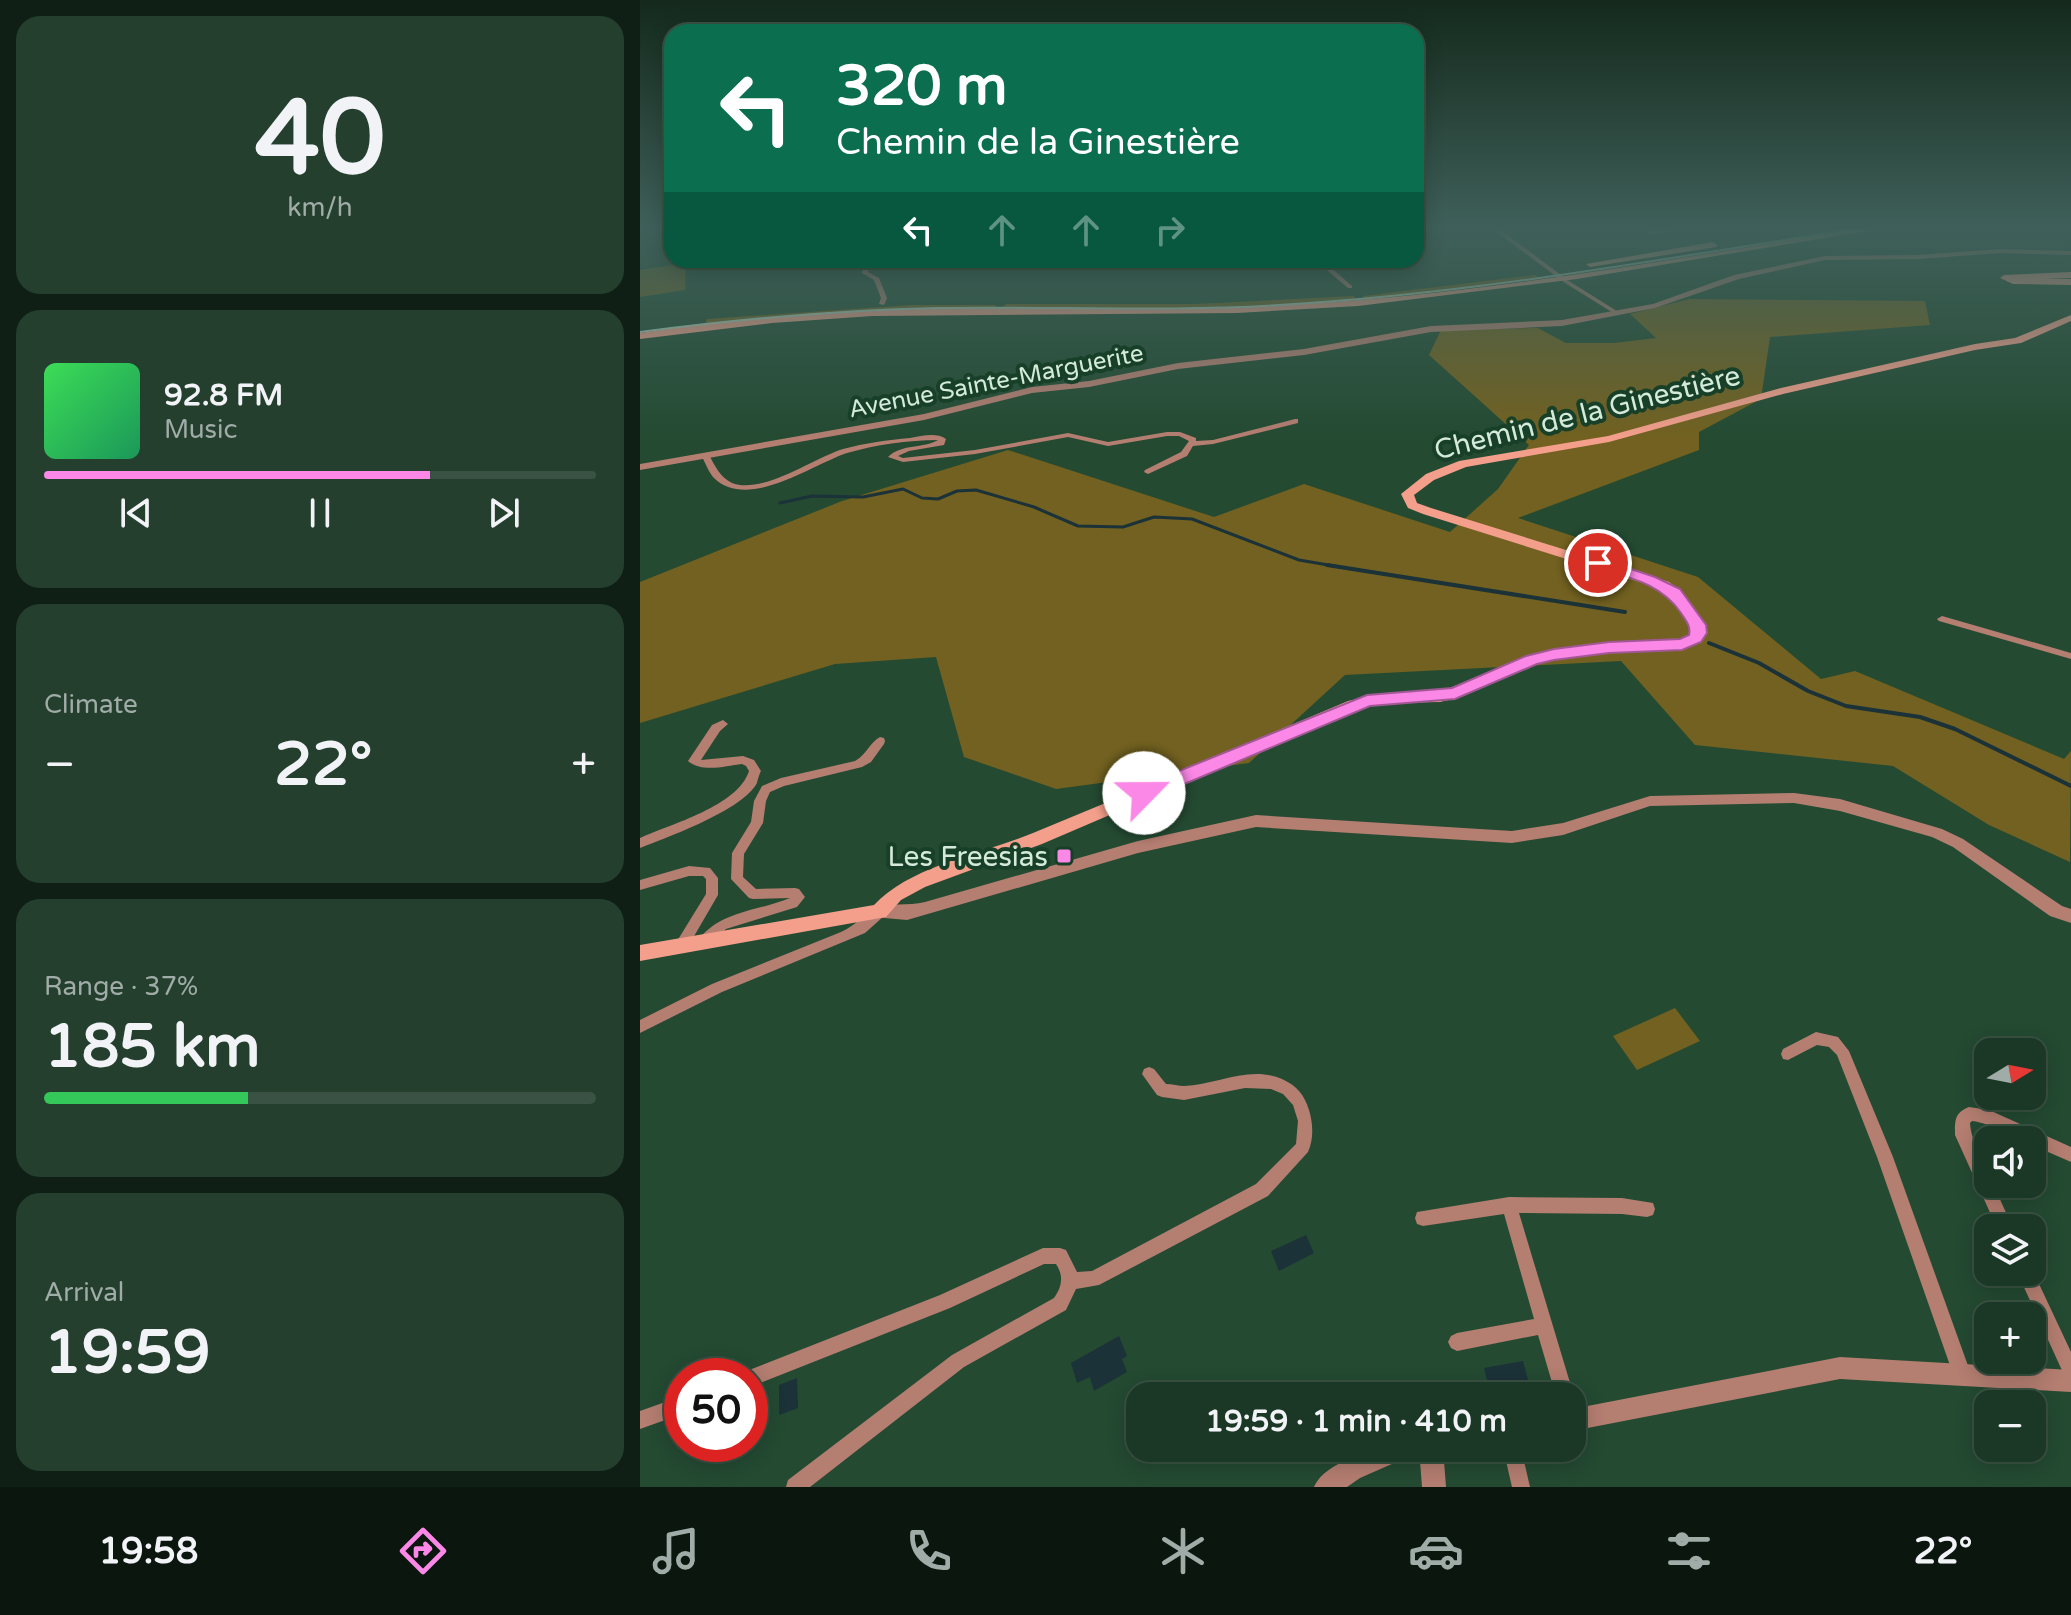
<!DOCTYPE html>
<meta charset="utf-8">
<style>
:root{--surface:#1b3826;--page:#243f2e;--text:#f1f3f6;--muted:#a0aca7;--line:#395243;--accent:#fb87e6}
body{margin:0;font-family:"Varela Round",sans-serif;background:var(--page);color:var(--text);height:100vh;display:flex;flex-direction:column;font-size:30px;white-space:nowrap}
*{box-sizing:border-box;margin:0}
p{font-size:26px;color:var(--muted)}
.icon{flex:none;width:44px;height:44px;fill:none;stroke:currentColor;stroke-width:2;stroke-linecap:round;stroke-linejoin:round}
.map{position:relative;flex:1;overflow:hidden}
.drawer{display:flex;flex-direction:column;gap:16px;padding:16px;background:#0f1f15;width:640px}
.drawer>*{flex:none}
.top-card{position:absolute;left:24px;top:24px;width:760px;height:244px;border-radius:24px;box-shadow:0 4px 20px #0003,0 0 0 2px var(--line);background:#0b6e4f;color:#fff;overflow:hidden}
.needle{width:52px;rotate:80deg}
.fabs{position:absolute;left:1334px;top:1038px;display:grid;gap:16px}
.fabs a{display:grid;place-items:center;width:72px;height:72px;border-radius:16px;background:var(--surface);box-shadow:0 4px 20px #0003,0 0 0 2px var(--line);font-size:40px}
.speed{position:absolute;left:24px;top:1358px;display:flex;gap:16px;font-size:40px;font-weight:700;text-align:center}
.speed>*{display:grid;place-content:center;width:104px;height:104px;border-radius:50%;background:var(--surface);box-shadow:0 4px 20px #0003,0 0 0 2px var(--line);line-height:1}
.speed .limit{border:12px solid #d22;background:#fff;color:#111}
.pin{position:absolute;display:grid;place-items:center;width:68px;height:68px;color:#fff;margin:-34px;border:4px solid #fff;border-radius:50%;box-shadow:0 2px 8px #0007}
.me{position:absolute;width:88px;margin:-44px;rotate:67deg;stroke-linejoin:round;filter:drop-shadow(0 0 6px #0008)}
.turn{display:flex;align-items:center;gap:28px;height:168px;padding:0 40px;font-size:36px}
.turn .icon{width:104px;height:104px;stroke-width:2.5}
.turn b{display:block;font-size:56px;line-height:68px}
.lanes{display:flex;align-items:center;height:76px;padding:0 40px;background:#0003;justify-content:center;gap:40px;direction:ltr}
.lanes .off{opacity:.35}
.big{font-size:60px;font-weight:700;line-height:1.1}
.drawer .widget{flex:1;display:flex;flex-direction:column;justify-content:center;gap:12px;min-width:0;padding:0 28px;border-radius:24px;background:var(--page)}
.drawer .dial{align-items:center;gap:0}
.dial b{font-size:104px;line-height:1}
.song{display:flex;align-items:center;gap:24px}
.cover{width:96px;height:96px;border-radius:12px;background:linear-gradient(135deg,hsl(130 70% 55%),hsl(150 70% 35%))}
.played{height:8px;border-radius:4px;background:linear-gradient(90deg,var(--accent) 70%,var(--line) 70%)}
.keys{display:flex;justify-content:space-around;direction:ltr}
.heat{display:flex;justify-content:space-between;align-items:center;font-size:44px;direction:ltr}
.charge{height:12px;border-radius:6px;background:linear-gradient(90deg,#34c759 37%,var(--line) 0)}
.trip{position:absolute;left:486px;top:1382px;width:460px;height:80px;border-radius:24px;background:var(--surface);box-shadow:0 4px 20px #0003,0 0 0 2px var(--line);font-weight:700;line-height:80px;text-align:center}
.dock{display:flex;height:128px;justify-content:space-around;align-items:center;background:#0b160f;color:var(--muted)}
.dock .icon{width:56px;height:56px}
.dock .selected{color:var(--accent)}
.dock b{font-size:36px;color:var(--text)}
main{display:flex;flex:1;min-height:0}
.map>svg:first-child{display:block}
.green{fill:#726120}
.water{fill:#1b3238}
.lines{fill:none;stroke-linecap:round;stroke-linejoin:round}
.stream-far1{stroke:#1b3238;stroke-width:3}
.stream{stroke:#1b3238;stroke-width:4}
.minor{fill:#b47e71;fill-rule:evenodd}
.tertiary{fill:#b47e71;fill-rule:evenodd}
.secondary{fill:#f49f8b;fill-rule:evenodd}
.tram{stroke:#b4cdbb;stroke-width:2}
.shaded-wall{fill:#81b090}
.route{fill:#fb87e6;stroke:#a35896;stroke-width:2}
.poi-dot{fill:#fb87e6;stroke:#184028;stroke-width:3}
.labels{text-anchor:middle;stroke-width:8;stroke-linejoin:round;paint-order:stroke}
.far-street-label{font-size:24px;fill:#d4eada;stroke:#184028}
.street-label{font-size:28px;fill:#d4eada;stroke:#184028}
.poi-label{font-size:28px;fill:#d4eada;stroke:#184028;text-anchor:end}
</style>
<main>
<section class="drawer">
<div class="widget dial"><b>40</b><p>km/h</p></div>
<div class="widget">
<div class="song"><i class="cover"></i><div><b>92.8 FM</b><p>Music</p></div></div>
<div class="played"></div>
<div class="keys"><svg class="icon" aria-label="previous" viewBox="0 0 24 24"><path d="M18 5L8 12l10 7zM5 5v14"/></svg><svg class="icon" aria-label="pause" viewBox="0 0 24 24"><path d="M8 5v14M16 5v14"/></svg><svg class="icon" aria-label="next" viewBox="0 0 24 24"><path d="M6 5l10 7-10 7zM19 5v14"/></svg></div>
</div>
<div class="widget"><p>Climate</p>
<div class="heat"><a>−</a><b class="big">22°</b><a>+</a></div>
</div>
<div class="widget"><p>Range · 37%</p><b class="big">185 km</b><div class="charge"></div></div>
<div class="widget"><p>Arrival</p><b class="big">19:59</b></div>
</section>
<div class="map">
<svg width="1431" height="1487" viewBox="0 0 1431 1487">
<rect width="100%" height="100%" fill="#244a32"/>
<path class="green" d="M39,264l7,1 -1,25 -45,7v-27z
M895,275l8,4 -178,21 -2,-4z
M714,296l2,5 -159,9 -196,-1 5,-5h191z
M1049,299l236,2 5,24 -160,12 -9,62 -62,33v18l-181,68 180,59 123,102 34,-8 209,88 7,-8 -1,111 -81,-37 -96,-59 -198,-21 -74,-84 -276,14 -96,88 -193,26 -92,-32 -28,-100 -101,7 -195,59v-141l202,-81 166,-51 206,67 90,-33 146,48 48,-43 31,-44 -100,-90 12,-25 97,-2 28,15h48l42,-5 -26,-24z
M271,305h85l-2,4 -289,16 2,-6z
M1035,1008l25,33 -63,29 -24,-34z"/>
<path class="water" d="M666,1235l8,18 -35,18 -8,-20z
M479,1336l8,20 -5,3 5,13 -33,19 -4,-14 -13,6 -6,-20z
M883,1361l5,19 -39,8 -5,-20z
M157,1378l1,30 -19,7v-30z"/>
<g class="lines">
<path class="stream-far1" d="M140,503l32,-7 51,1 40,-8 19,9 16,1 19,-8 19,-1 58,17 44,19 45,1 31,-10 38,2 107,41 41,7"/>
<path class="stream" d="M687,565l298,47
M1069,643l50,20 49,28 38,15 74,11 35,12 116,57"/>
<path class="minor" d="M854,230h7l68,51 51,32 -5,1 -50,-31z
M225,260h6l-3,12 11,6 8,20 -3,7 -5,-1 2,-6 -7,-18 -12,-7z
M675,260h7l30,26v2h-4z
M655,419h3v4l-85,21 -20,2 -6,10 -39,18 -4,-2 1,-2 36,-18 8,-11 -10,-5h-12l-59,10 -40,-9 -93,17 -72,8 -15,-5c15,-14 35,-8 50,-17 -30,0 -63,5 -91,13 -36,12 -99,58 -133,25 -5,-5 -8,-14 -12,-21l7,-2c6,11 11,22 23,28 30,12 82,-25 111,-34 22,-6 45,-9 67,-11 12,-2 26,-6 36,1l-2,6 -35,6 -11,5 5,2 72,-8 93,-17 40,9 59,-10h13l16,6v3l17,-1z
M1302,616l129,37v6l-132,-38 -2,-2z
M83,720l5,4 -8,7 -19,29 42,-4 11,4 7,11c-1,1 -4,11 -4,12 -14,27 -89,54 -117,65v-10c31,-14 98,-32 109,-67l-3,-5 -4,-2c-17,2 -40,9 -54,-3l24,-36z
M240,737l4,1 1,3 -1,3 -13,18 -9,5 -78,19 -14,6 -4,9 -3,22 -19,31 -1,23 13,12 39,-1 4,1 6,8 -8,10 -71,22 -17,17 -5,1 -5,-1 -2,-4c21,-31 62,-31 93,-44l-37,1 -4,-1 -18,-19 1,-26 19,-31 3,-21 8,-15 19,-8 74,-17c12,-7 15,-19 25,-24z
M49,866l21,2 8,10v17l-32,55 -5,2 -5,-2 -2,-4 32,-52v-15l-3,-3h-14l-49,14v-10z
M239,907l5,1 1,4 -1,4 -19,17 -143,59 -82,41v-13l72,-36 129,-52c15,-7 25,-19 38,-25z
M1176,1032l22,5 11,14 44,106 78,217 -3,6 -6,3 -6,-3 -3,-6 -76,-217 -40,-102 -8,-8 -12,-2 -29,15 -5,-1 -2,-5 2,-5z
M509,1067l5,2 12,15c6,0 13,2 18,2 33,-1 65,-21 98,-7 15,7 22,15 27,31 4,13 5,29 -1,42l-40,44 -169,89 -23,4 -10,21 -102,57 -154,120h-24l2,-7 164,-125 102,-57c8,-11 10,-22 2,-34h-12l-94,44 -200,79v-11h-8l2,-4 196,-77 103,-47h17l6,2 11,22 15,-1 164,-87 40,-40 2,-23 -5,-16 -10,-11 -12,-5 -26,-1 -61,12 -22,-3 -5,-2 -15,-21 2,-5z
M1329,1107l20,3 82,37v15l-39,-17v-5c-22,0 -39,-17 -60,-19l-2,2c1,22 18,39 18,61h5l20,44h-16l-42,-93c0,-14 -1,-22 14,-28z
M869,1197l113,1 31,5 2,6 -2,6 -6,2 -25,-3 -103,-1 55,183 -2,5v-5h-16l-18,-61 -81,16 -6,-3 -3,-6 3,-6 6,-3 77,-14 -30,-105 -81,12 -6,-2 -2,-6 2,-6z
M1392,1269l39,83v28l-6,-3 -48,-105h15z
M42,1396v18l-42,15v-18z
M863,1448h18l9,39h-18z"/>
<path class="tertiary" d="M1361,249l70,2v4l-70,-2 -83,6 -93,1 -86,19 -84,29 -93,18 -131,6 -127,23 -126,14 -89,18 -57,6 -108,27 -284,50v-6l284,-50 108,-27 57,-6 89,-18 126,-14 127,-23 131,-6 91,-16 81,-29 91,-19 93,-1z
M1154,793l46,6 102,30 21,10 99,67 9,3v14l-21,-7 -97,-69 -21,-10 -92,-26 -46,-8 -144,3 -87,29 -51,8 -256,-16 -118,26 -231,67 -34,-3 -2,-5 2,-5c17,-4 35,-1 52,-5l213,-61 118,-26 256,16 51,-8 87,-27z
M1200,1357l231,13v22l-231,-13 -268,52v-22z
M735,1448h39l-4,8 -50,22 -13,9h-33c9,-21 41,-30 61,-39z
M779,1448h24l3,39h-24z"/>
<path class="secondary" d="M1211,230h22l-296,49 -219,27 -121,7 -365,3 -100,7 -132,16v-6c89,-13 178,-22 268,-24 124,-3 249,2 373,-4 191,-9 381,-44 570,-75z
M1073,242l4,3 -1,2 -126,20 -4,-3z
M1431,272v6l-26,1h26v6l-58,-1 -13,-6 4,-3z
M1431,315v6l-50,22 -46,7 -192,44 -174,48 -143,25 -32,13 -20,15 3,8 14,5 238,74c17,13 32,30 37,51l-6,9 -13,6 -105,7 -47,8 -75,34 -20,5 -55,1 -28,6 -315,135 -117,43 -24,13 -15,17 -246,44v-16l234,-40c38,-40 108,-51 159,-72 105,-43 210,-88 315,-132l37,-8 55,-1 92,-38 50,-9 98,-5 10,-4c3,-19 -17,-37 -31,-48l-236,-74 -15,-6 -7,-14 25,-20 33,-13 149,-25 173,-48 194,-44 40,-6z"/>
<path class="tram" d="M0,332c99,-13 198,-22 297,-24 114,-2 228,4 342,-3 190,-11 379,-45 567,-75"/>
</g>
<path class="shaded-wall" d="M1009,230h27l-28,5z"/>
<linearGradient id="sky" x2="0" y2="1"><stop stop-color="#14291c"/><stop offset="0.52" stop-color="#3f605a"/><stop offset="1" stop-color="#3f605a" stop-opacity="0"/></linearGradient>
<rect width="1431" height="439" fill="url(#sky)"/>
<path class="route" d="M958,558l57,19 25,12 26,36 1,8 -6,9 -19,8 -73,3 -55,7 -17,4 -82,35 -85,7 -219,92 -7,2 -9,-7 2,-5 230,-93 85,-7 74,-32 28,-7 55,-7 71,-3 9,-4c2,-9 -3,-14 -8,-22 -21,-31 -55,-36 -88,-47v-7z"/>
<rect class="poi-dot" x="416" y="848" width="16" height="16" rx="4"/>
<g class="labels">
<g class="far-street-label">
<text transform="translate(356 381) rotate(-11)" y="8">Avenue Sainte-Marguerite</text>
</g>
<g class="street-label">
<text transform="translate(947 412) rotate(-14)" y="10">Chemin de la Ginestière</text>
</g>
<g class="poi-label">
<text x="408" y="866">Les Freesias</text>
</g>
</g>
</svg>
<div class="fabs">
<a><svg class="needle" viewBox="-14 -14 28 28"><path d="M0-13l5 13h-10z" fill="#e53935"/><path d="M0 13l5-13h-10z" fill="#a0aca7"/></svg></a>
<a><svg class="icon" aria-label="sound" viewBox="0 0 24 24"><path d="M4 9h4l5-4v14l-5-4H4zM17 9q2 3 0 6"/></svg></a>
<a><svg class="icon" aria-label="layers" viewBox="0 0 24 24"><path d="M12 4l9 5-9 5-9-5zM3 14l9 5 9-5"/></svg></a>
<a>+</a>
<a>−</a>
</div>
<div class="speed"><div class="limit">50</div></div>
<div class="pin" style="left:958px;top:563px;background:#d93025"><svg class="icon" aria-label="arrive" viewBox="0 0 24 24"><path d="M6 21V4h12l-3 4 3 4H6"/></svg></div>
<svg class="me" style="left:504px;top:793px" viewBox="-20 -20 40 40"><circle r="19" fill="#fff"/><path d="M0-13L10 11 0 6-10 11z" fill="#fb87e6"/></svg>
<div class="trip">19:59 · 1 min · 410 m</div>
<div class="top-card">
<div class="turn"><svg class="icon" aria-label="left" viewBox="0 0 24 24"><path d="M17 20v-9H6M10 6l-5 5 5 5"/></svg><div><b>320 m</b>Chemin de la Ginestière</div></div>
<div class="lanes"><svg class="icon" aria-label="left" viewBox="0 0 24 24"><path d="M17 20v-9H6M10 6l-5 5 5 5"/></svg><svg class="icon off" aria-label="ahead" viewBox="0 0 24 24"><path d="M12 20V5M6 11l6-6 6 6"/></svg><svg class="icon off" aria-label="ahead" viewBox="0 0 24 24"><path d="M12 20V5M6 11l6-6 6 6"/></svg><svg class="icon off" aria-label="right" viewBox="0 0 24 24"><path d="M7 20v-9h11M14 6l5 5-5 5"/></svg></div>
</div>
</div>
</main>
<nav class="dock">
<b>19:58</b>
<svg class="icon selected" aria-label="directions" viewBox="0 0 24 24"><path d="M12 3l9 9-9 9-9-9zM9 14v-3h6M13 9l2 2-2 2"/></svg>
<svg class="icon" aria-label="music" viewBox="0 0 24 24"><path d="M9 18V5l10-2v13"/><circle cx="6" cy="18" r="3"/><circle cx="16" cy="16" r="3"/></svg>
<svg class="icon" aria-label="phone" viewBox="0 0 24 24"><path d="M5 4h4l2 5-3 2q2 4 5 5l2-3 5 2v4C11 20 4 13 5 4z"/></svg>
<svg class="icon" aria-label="climate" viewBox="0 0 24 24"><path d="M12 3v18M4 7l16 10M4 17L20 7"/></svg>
<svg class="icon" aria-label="car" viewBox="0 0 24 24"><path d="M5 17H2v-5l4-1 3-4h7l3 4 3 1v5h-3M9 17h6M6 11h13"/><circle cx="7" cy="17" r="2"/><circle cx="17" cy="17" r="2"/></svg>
<svg class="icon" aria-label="filters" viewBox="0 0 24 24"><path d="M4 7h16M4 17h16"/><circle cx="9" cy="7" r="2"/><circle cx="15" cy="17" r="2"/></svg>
<b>22°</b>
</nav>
